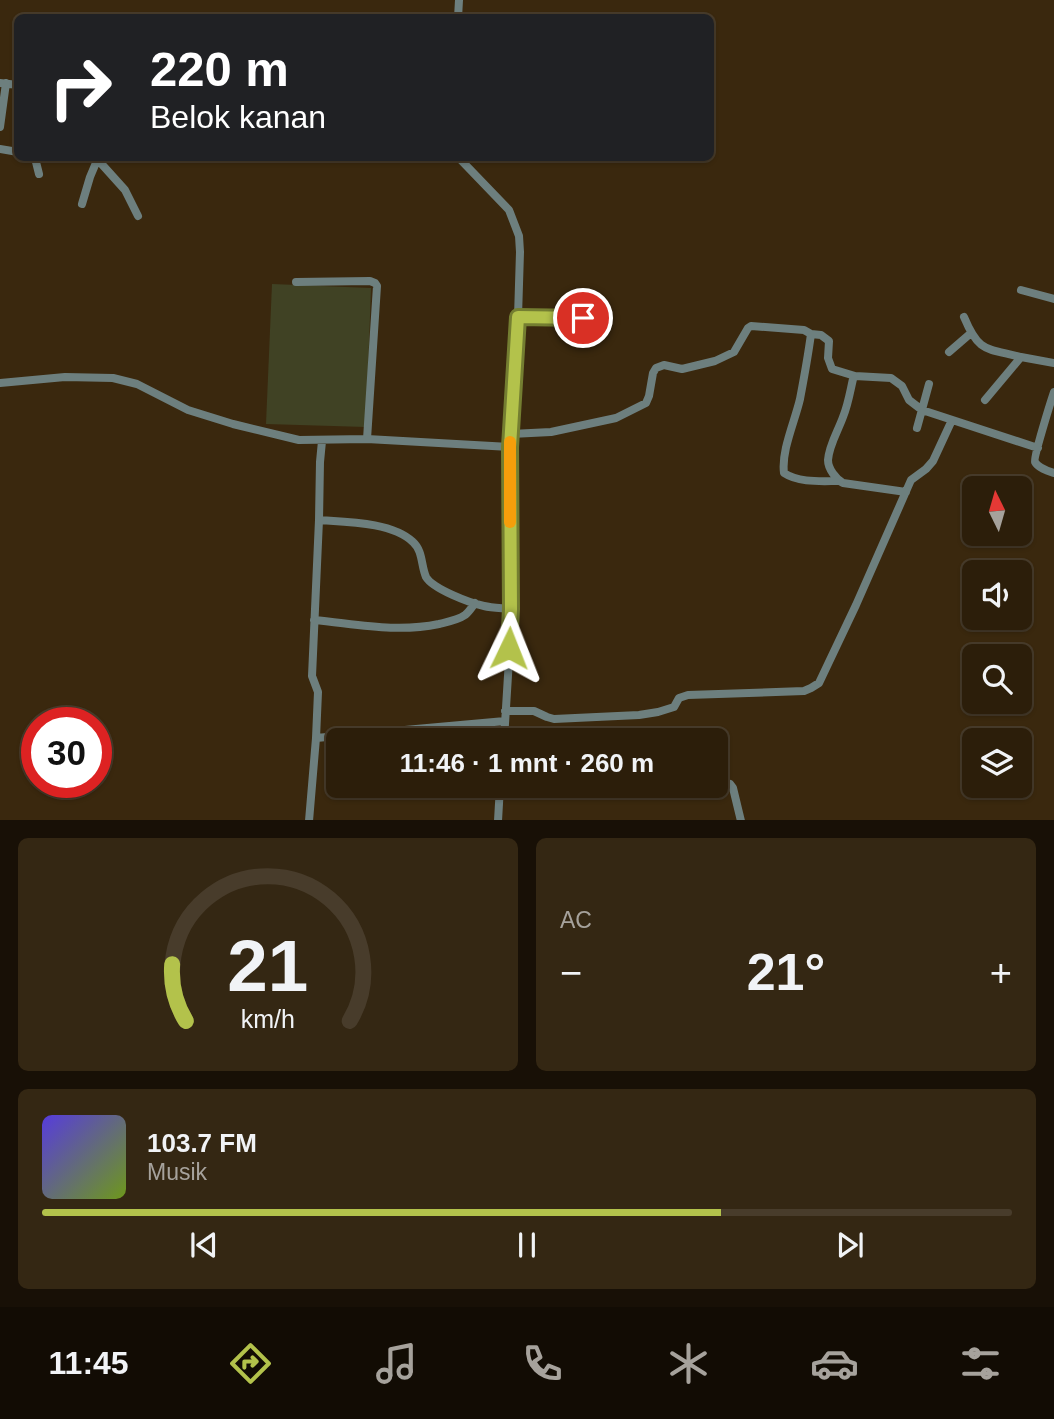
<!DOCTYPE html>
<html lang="id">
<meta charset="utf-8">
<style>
:root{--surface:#2c1e0a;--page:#342713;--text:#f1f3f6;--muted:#a6a29c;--line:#483c2b;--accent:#b3c24b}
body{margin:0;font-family:Arial,sans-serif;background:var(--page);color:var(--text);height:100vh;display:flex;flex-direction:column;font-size:26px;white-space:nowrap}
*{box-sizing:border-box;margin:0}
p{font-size:23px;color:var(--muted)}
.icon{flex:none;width:38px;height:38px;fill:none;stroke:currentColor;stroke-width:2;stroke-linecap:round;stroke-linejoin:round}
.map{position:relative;height:820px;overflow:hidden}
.sheet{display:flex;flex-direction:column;gap:18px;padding:18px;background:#181006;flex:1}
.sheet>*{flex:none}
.guide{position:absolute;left:14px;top:14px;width:700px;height:147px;border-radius:10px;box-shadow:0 2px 5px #0004,0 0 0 2px var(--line);background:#202124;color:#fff;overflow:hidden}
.needle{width:46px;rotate:355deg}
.fabs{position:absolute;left:962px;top:476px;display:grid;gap:14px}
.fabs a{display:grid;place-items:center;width:70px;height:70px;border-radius:10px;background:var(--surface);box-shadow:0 2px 5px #0004,0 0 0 2px var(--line);font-size:35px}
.speed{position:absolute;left:21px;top:707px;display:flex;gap:14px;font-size:35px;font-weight:700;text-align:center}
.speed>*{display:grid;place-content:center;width:91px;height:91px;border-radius:50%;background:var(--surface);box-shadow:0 2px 5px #0004,0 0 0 2px var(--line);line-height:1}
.speed .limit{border:10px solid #d22;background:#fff;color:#111}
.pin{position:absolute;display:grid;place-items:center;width:60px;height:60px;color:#fff;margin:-30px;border:4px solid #fff;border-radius:50%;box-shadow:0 2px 7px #0007}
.me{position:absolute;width:77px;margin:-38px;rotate:2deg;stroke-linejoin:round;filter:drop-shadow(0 0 5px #0008)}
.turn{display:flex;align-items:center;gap:24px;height:147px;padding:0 21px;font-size:32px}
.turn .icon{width:91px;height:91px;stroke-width:2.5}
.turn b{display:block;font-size:49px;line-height:60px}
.big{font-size:52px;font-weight:600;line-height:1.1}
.sheet .tile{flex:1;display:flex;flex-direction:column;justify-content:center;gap:10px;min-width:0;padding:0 24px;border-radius:10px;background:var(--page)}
.sheet .dial{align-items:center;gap:0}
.dial svg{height:182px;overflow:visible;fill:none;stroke:var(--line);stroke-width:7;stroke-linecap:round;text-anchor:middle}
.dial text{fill:var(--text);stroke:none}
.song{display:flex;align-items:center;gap:21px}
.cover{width:84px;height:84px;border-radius:10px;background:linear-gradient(135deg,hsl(250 70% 55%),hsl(80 70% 35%))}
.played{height:7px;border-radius:4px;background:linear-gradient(90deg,var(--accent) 70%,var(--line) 70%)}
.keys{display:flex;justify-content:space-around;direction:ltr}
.heat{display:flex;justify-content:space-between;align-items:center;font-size:38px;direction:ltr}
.sheet .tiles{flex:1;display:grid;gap:18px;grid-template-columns:1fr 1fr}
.tile:last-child{grid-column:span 2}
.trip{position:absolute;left:326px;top:728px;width:402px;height:70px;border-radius:10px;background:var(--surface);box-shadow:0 2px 5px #0004,0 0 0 2px var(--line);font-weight:600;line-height:70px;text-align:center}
.tab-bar{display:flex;height:112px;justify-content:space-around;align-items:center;background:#120c04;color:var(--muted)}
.tab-bar .icon{width:49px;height:49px}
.tab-bar .selected{color:var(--accent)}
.tab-bar b{font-size:32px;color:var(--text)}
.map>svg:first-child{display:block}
.green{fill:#404224}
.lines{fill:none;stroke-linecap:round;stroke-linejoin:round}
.street{stroke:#6d7f7e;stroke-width:8}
.route-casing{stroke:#747e31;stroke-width:18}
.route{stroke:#b3c24b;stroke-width:12}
.slow{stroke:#f59e0b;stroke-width:12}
</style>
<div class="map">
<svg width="1054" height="821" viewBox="0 0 1054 821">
<rect width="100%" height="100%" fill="#3a280e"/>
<path class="green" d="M272,284l99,4 -5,139 -100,-3z"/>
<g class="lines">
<path class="street" d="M458,18l1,-18
M0,83l18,2
M0,127l6,-44
M0,149l18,3
M35,158l4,16
M459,158l50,52 10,26 1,16 -2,65 -8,130 1,180 -7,113
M98,160l27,30 13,26
M82,204l8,-27 8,-19
M296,282l74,-1 5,2 2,3 -10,153
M1021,290l33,9
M518,317l65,1
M964,317c15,36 22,31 57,40
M811,334l10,1 8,6 -1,17 4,11 23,7
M949,352l22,-19
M0,383l65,-6 48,1 24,6 51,26 45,14 66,16 68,-1 143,8
M1054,392c-3,9 -21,66 -19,70 3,6 13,9 19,11
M985,400l36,-43 33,6
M917,428l12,-44
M511,434l40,-2 65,-14 30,-15 3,-7 4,-23 3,-5 8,-3 18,4 33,-8 19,-9 14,-24 3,-2 53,4 7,4c-3,22 -7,44 -11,65 -5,22 -19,52 -16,74 15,10 37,8 55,8
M322,441l-2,21 -1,58c27,2 73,2 94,22 10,9 8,24 13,35 7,12 44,26 58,29 8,2 18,2 27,3
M906,492l-63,-9c-7,-4 -15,-14 -15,-23 1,-15 10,-29 15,-43 5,-12 7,-25 10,-38l2,-3 36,2 11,8 7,14 13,10 116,38
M314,620c43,4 82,13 125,4 8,-2 19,-4 26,-9 4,-3 7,-8 10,-12
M505,711h29l13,6 7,2 85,-4 19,-3 16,-5 5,-9 9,-3 116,-4 7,-3 8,-5 37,-78 55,-125 15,-11 7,-8 19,-41
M316,738l189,-17
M716,762l4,1 2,19 8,2 3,4 8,33
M309,821l7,-83 2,-46 -6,-16 7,-156
M498,821l2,-35"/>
</g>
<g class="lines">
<g class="route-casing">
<path id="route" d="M509,648l2,-39 -1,-162 8,-130 65,1"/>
</g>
<use href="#route" class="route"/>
<path class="slow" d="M510,522v-80"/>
</g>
</svg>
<div class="fabs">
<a><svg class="needle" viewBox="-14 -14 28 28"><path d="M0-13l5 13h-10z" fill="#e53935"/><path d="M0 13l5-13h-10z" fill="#a6a29c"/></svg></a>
<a><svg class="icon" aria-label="sound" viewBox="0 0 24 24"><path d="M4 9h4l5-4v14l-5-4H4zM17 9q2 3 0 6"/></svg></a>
<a><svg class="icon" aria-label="search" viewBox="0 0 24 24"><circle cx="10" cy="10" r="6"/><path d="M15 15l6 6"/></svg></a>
<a><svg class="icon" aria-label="layers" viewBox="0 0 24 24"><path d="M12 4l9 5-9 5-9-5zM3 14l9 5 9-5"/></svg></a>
</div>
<div class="speed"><div class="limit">30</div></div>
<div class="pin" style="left:583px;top:318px;background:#d93025"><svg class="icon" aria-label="arrive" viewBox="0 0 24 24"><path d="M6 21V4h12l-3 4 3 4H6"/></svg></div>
<svg class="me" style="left:509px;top:648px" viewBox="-20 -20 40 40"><path d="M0-17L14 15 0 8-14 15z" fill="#b3c24b" stroke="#fff" stroke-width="4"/></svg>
<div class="trip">11:46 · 1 mnt · 260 m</div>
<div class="guide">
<div class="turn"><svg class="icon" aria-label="right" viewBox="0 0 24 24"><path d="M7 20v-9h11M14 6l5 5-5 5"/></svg><div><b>220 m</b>Belok kanan</div></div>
</div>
</div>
<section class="sheet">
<div class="tiles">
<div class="tile dial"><svg viewBox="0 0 100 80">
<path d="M14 69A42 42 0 1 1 86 69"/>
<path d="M14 69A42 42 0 0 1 8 44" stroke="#b3c24b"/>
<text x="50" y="56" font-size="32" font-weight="700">21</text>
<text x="50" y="72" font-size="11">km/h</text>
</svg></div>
<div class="tile"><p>AC</p>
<div class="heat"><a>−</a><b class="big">21°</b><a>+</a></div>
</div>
<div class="tile">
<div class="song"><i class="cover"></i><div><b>103.7 FM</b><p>Musik</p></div></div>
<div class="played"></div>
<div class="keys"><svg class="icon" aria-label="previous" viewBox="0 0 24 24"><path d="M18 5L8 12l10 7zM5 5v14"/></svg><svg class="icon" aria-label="pause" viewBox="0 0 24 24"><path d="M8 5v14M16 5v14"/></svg><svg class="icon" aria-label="next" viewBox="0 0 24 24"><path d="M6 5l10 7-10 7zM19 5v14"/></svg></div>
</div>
</div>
</section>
<nav class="tab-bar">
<b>11:45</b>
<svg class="icon selected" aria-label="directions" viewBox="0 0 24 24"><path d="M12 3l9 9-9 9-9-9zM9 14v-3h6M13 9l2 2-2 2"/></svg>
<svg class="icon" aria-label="music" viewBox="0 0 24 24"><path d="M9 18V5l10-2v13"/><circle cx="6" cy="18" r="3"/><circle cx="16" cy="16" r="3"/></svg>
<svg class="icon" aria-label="phone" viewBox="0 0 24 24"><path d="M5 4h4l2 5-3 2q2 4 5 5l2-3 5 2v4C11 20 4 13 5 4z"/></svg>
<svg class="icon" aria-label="climate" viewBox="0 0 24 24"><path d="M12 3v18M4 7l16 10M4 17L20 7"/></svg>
<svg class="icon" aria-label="car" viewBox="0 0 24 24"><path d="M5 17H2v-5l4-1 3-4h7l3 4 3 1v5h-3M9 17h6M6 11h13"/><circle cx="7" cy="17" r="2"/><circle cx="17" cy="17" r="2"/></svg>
<svg class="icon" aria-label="filters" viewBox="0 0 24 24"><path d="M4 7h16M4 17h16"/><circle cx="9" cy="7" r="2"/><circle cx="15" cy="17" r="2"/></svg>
</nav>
